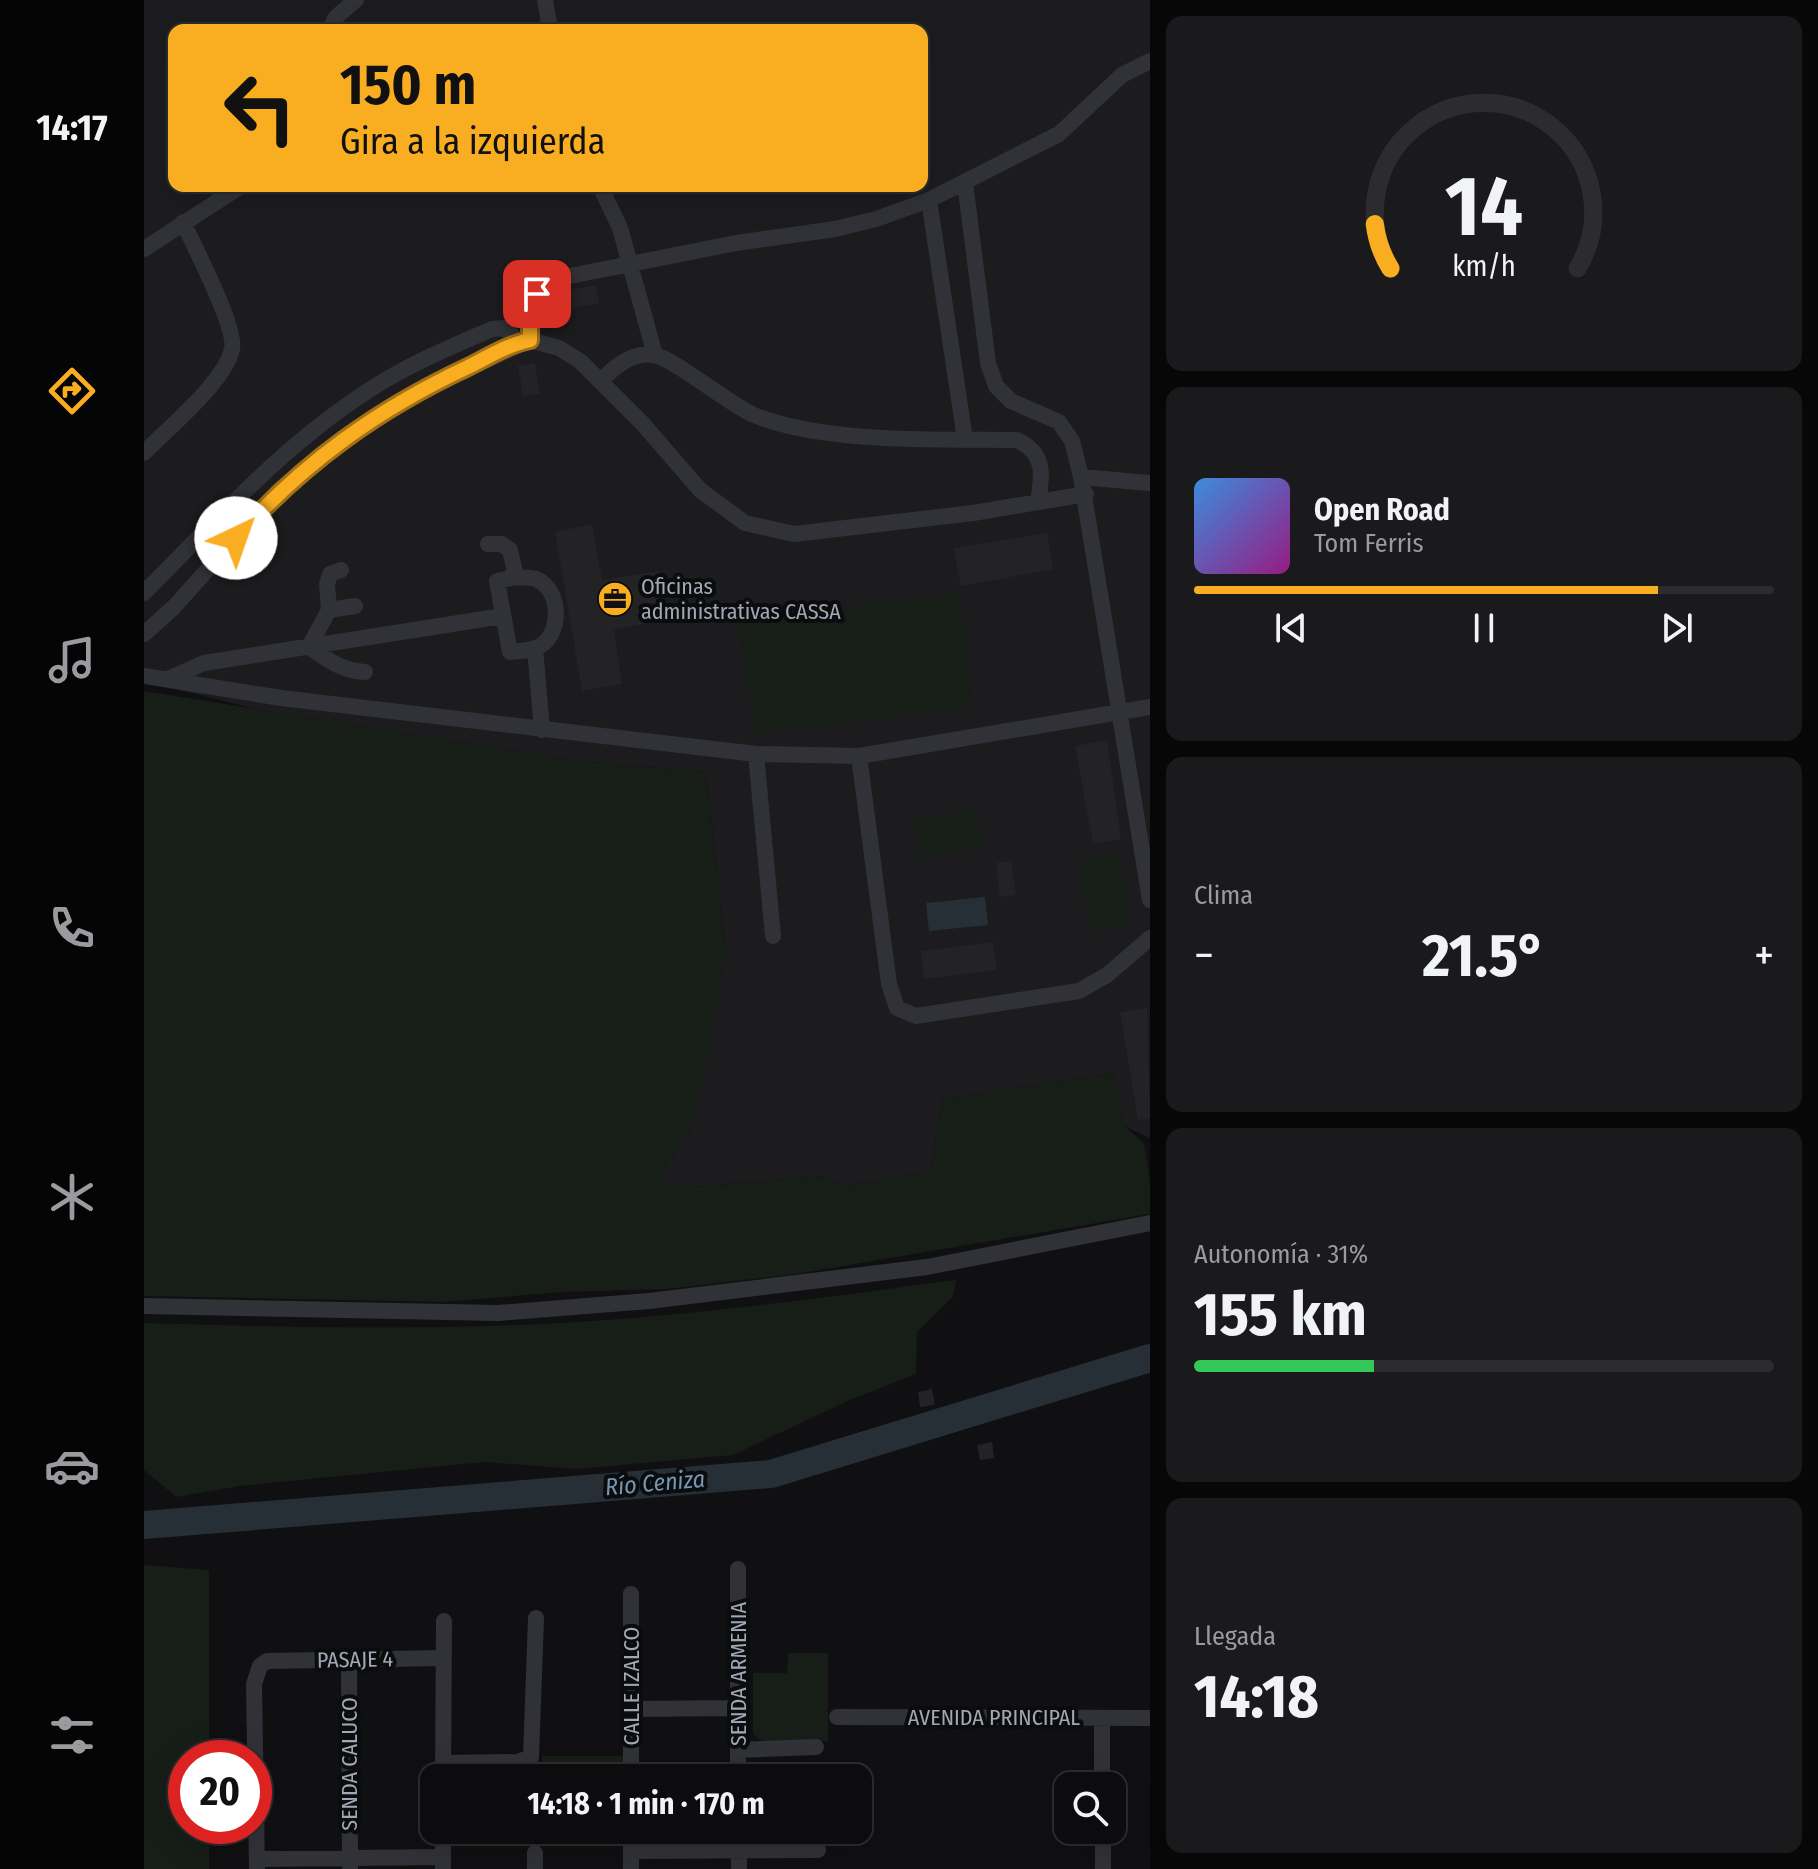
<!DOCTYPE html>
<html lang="es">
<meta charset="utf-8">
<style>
:root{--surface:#0c0c0e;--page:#1a1a1c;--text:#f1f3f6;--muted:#9a9b9e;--line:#2c2c2e;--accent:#f9ad21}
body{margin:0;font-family:"Fira Sans Condensed",sans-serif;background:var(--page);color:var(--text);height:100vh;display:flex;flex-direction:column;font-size:30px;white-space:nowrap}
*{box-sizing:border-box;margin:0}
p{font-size:26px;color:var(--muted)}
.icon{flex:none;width:44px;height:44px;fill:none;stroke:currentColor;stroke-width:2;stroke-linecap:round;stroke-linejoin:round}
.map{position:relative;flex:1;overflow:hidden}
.details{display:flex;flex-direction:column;gap:16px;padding:16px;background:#070708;width:668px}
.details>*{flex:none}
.guide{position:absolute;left:24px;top:24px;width:760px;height:168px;border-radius:16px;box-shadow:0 8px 32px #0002,0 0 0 2px var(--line);background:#f9ad21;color:#111;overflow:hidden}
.tools{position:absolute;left:910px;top:1772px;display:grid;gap:16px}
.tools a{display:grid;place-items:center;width:72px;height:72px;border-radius:16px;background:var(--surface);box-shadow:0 8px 32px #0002,0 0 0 2px var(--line);font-size:40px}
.speed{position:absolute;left:24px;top:1740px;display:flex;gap:16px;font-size:40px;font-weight:700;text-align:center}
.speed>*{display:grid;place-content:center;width:104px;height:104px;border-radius:50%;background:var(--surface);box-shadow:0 8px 32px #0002,0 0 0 2px var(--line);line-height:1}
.speed .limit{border:12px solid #d22;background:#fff;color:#111}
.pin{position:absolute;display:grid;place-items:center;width:68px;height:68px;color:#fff;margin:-34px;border-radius:16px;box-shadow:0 4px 12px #0006}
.me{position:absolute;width:88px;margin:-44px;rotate:42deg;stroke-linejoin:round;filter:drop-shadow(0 0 6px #0008)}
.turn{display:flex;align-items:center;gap:28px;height:168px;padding:0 40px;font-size:36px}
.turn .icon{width:104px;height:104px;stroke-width:2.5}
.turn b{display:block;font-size:56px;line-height:68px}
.big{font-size:60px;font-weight:700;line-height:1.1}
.details .widget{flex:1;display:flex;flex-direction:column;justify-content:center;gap:12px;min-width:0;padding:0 28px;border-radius:16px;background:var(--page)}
.details .dial{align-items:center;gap:0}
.dial svg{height:208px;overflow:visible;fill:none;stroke:var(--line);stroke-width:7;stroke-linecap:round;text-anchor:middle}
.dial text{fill:var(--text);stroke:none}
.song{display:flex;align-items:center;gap:24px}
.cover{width:96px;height:96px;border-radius:12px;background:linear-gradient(135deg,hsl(210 70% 55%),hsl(310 70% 35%))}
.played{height:8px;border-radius:4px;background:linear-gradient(90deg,var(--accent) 80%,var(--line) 80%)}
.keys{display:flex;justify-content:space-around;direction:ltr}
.heat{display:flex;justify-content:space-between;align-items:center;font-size:44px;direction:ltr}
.charge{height:12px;border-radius:6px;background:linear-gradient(90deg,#34c759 31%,var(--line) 0)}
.trip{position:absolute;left:276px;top:1764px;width:452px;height:80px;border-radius:16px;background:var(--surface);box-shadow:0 8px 32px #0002,0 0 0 2px var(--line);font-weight:700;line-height:80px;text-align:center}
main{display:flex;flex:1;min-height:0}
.dock{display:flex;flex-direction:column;width:144px;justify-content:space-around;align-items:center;background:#050506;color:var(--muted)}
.dock .icon{width:56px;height:56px}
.dock .active{color:var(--accent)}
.dock b{font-size:36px;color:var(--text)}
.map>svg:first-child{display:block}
.built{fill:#1c1c1f;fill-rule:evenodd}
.green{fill:#171d17}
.water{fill:#272f36}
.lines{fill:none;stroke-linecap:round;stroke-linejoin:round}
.river{stroke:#272f36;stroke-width:28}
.building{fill:#232326}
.minor{stroke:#313237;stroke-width:16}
.route-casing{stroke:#a27015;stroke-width:20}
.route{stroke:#f9ad21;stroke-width:14}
.labels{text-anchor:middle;stroke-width:8;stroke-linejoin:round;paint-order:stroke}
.poi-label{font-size:22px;fill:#a1a7b3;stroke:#0b0c0d;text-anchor:start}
.street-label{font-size:22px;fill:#a1a7b3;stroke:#0b0c0d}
.water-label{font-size:24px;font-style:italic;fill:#7696b1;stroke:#0b0c0d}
</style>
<main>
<nav class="dock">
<b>14:17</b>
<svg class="icon active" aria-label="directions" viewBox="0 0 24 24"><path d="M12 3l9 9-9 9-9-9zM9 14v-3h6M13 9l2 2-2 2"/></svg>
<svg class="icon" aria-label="music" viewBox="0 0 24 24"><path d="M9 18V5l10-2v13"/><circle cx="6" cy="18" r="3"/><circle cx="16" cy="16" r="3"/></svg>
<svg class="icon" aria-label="phone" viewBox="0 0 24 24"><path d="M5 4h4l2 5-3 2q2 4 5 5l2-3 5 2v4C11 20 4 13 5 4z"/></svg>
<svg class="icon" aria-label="climate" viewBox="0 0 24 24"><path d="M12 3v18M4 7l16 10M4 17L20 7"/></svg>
<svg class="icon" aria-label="car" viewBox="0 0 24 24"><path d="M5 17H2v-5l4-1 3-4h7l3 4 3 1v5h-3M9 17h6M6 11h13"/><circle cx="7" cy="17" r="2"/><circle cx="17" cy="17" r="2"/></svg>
<svg class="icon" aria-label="filters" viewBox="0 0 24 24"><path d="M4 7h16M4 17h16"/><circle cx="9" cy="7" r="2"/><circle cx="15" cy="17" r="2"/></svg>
</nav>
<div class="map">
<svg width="1006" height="1869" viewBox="0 0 1006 1869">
<rect width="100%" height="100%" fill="#101012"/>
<path class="built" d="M0,0h1006v1138l-26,-12 -11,-53 -171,26 -11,72 -85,15 -25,-10 -139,12 -23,-13 33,-46 34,-175 -20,-182 -128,-11 -318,-51 -116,-29zM30,30h748v156h-748z"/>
<path class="green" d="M816,593l13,115 -219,26 -17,-116z
M0,691l434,70 128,11 20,182 -21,123 -13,52 -33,46 23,13 139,-12 25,10 85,-15 11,-72 172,-26 10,53 20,17 6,38v33l-354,60 -129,15 -104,3 -119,10 -300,-6z
M832,809l6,38 -63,10 -6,-38z
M975,852l11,74 -41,5 -10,-73z
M812,1280l-3,17 -36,35 -1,42 -66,26 -117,55 -157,14 -92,-7 -244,24 -64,11 -32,-27v-147c132,4 263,7 395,1 140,-6 278,-26 417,-44z
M0,1565l65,5v188h-23v68h23v43h-65z
M644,1653h40v88l-65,1 -10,-8v-61h34z
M398,1756h84v22h-161h71l5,-6z
M313,1830h169v4l-169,1z"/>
<path class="water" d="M841,897l3,28 -59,6 -3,-28z"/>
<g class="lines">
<path class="river" d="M0,1525l627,-51 379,-116"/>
</g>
<path class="building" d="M452,285l3,18 -34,6 -3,-18z
M391,363l5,31 -17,2 -5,-30z
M448,524l10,56 58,-9 7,48 -53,11 8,54 -40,7 -27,-159z
M903,533l6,36 -92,17 -8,-38z
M963,740l14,99 -28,5 -18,-98z
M867,861l5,34 -16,2 -4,-34z
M849,942l4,28 -73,9 -3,-28z
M1003,1008l3,110 -12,2 -18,-108z
M788,1389l3,16 -15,2 -2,-15z
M848,1442l2,16 -14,2 -3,-15z"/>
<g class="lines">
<path class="minor" d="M401,0l5,30
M185,30l7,-13 20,-17
M821,183l23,180 8,23 15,15 48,21 13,19 9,36
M456,186l20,42 35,127
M785,200l36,239
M0,249l97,-63
M386,340c0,-38 3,-50 40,-64l166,-33 99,-14 41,-10 53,-19 130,-66 63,-59 28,-14
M457,381c14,-15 31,-29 53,-26 20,3 74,49 100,60 69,29 188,24 263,25 28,13 26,34 21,61
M0,453c24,-25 81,-71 88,-104 5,-21 -38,-103 -49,-127
M1006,483l-69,-6 69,423
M344,544h14l8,6 6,27
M372,577c6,1 15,0 20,2 27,11 26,59 0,69 -8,3 -18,3 -26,4l-13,-71z
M0,593c74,-75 147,-156 238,-211 35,-21 73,-37 110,-53l12,-1 16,14
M211,606l-26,4 -20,37c19,13 33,24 56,25
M185,610l-2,-26 3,-10 11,-4
M0,634l30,-27 104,-116 64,-52 55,-37 133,-62 29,8 21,13 63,63 57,66 45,33 49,11 179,-21 113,-19
M391,648l7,82
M0,676l137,22 475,56 103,2 291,-49
M24,679l36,-16 299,-47
M612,754l17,182
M715,756l30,228 8,24 19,8 163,-25 28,-16 43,-37
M0,1306l354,7 151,-12 278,-34 223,-44
M594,1569v209
M487,1594v184
M205,1659l1,210
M487,1709l107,-1
M693,1717l313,1
M958,1718v68
M594,1750l78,-3
M299,1763l75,-1 13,-5 5,-139
M299,1778l1,-157
M487,1830v39
M595,1830v39
M959,1830v39
M487,1851l187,-1
M113,1859l186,-2
M113,1869l-3,-185 6,-18 7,-5 176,-3
M299,1869v-39
M391,1869v-16"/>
</g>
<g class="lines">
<g class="route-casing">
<path id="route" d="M92,538c67,-75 142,-129 232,-171 20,-10 41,-23 62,-27v-28l7,-18"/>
</g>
<use href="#route" class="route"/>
</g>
<defs>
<g id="office-disc" transform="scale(1.8)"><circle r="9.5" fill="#f9ad21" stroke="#0b0c0d"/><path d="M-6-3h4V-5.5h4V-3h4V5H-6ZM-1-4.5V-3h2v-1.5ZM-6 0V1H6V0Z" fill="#111"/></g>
</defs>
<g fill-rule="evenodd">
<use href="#office-disc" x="471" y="599"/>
</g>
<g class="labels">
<g class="poi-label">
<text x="497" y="594">Oficinas<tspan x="497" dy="25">administrativas CASSA</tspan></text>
</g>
<g class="street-label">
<text transform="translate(211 1659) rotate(-1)" y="8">PASAJE 4</text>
<text transform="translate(594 1674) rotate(-90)" y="8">SENDA ARMENIA</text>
<text transform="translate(487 1686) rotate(-90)" y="8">CALLE IZALCO</text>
<text x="850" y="1725">AVENIDA PRINCIPAL</text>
<text transform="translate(205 1764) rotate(-90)" y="8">SENDA CALUCO</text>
</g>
<g class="water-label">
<text transform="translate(511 1483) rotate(-5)" y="8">Río Ceniza</text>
</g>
</g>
</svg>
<div class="tools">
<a><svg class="icon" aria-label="search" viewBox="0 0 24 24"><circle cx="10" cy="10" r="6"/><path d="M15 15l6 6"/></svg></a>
</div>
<div class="speed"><div class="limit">20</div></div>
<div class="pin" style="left:393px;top:294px;background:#d93025"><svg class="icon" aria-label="arrive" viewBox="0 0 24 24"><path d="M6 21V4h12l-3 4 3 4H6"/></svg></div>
<svg class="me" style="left:92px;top:538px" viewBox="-20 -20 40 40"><circle r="19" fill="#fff"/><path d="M0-13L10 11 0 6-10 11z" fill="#f9ad21"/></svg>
<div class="trip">14:18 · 1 min · 170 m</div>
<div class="guide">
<div class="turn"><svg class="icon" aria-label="left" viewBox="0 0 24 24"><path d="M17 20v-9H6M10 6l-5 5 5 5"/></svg><div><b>150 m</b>Gira a la izquierda</div></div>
</div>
</div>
<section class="details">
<div class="widget dial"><svg viewBox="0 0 100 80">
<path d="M14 69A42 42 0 1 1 86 69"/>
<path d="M14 69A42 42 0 0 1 8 52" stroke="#f9ad21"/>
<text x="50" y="56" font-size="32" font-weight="700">14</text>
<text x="50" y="72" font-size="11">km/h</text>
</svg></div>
<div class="widget">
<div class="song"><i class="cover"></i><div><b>Open Road</b><p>Tom Ferris</p></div></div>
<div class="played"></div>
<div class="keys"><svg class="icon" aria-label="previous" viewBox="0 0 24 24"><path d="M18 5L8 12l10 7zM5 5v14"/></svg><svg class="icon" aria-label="pause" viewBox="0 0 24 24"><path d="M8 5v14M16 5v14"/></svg><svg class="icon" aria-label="next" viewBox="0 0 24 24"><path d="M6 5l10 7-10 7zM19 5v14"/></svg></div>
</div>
<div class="widget"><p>Clima</p>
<div class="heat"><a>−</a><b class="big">21.5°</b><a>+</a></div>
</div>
<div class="widget"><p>Autonomía · 31%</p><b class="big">155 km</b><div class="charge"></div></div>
<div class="widget"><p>Llegada</p><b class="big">14:18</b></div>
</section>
</main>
